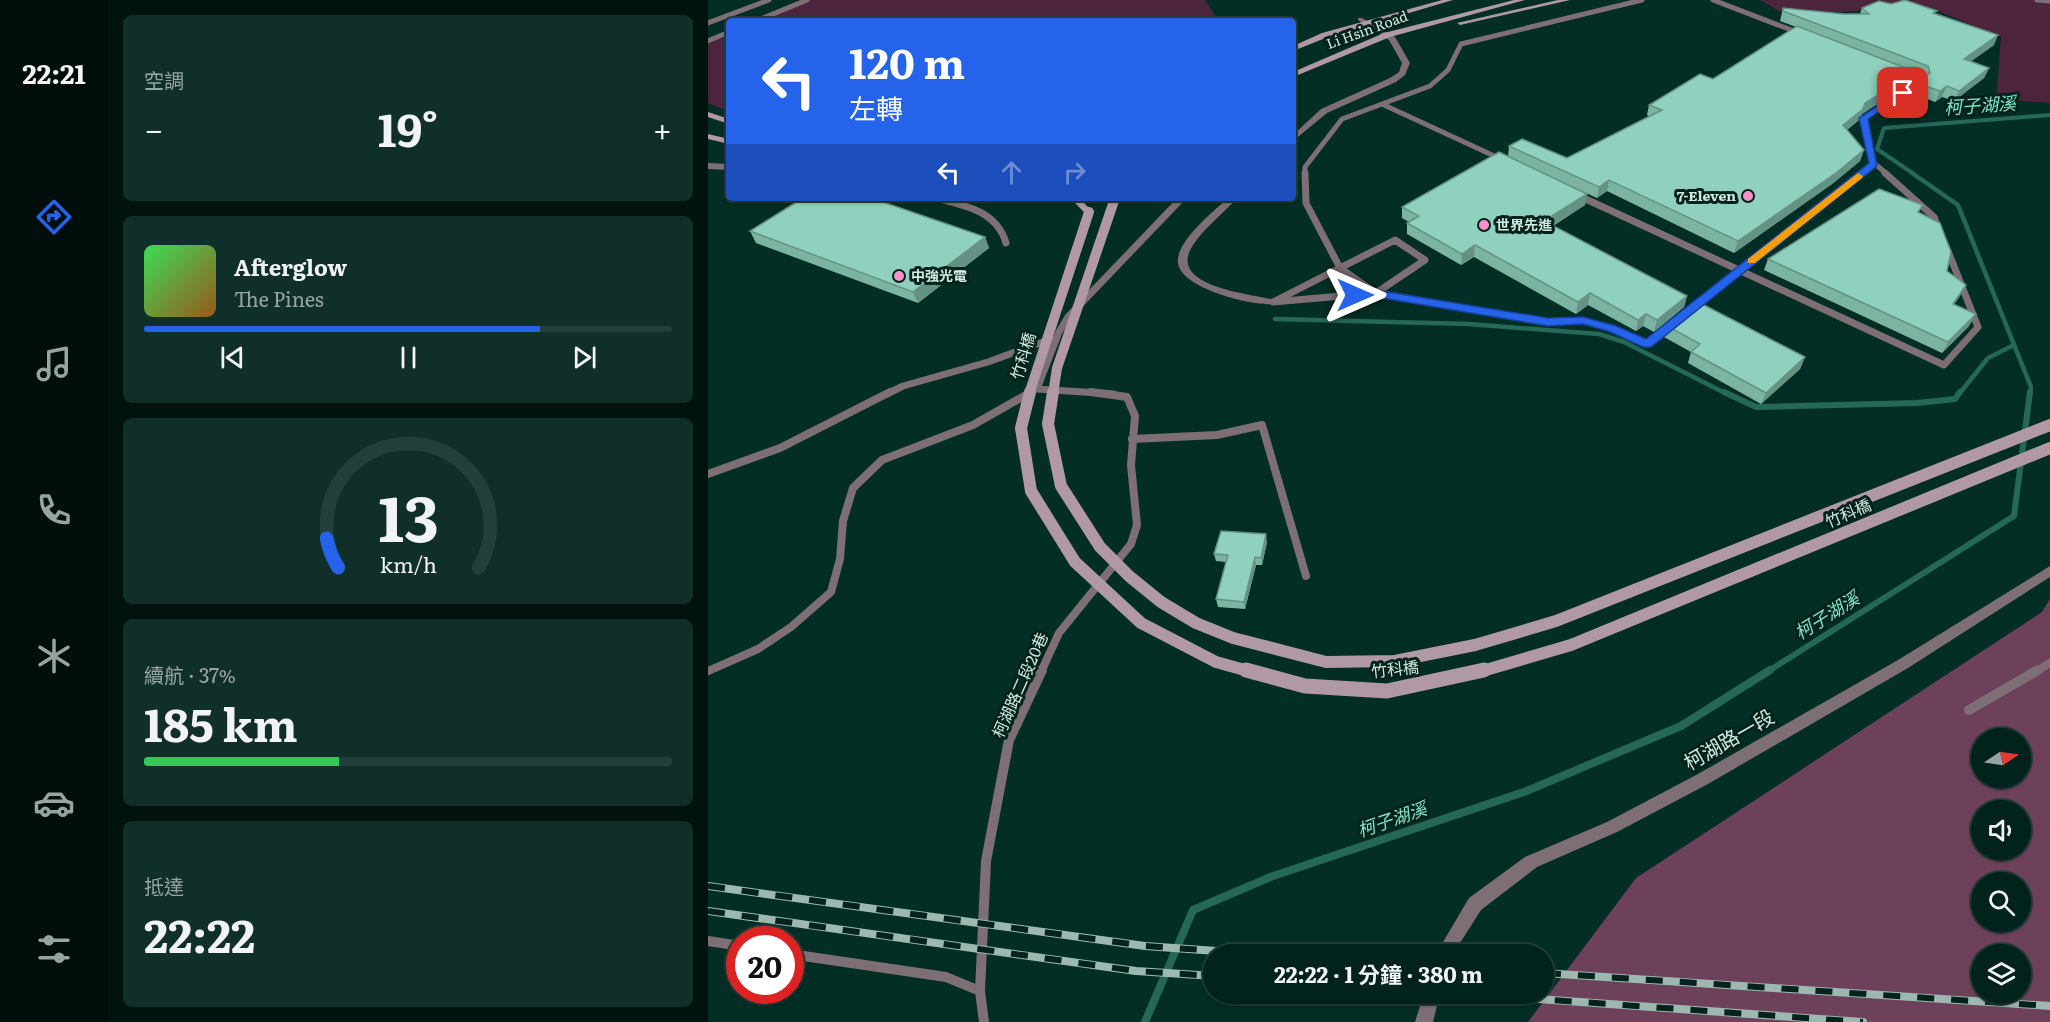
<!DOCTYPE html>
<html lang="zh-TW">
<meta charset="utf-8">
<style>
:root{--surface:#02221c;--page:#102f29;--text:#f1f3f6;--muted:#96a4a3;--line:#233f3b;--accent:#2563eb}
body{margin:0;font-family:Literata,"Noto Sans TC",serif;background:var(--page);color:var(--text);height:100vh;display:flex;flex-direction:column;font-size:22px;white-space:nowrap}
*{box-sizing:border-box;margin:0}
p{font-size:20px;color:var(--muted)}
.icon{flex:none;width:33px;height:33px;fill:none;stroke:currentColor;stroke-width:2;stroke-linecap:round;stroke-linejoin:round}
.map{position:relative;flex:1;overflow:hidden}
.side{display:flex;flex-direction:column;gap:15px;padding:15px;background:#01130f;width:600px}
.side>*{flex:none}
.guide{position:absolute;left:18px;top:18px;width:570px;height:183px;border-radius:6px;box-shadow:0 2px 4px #0004,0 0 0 2px var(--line);background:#2563eb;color:#fff;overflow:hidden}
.needle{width:39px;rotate:77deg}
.controls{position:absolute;left:1263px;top:728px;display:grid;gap:12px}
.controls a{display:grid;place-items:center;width:60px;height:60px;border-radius:50%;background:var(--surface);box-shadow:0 2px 4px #0004,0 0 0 2px var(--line);font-size:30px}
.speed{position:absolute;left:18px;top:926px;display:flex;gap:12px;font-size:30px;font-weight:700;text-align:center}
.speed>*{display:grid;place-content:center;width:78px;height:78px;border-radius:50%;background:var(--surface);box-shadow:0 2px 4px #0004,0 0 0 2px var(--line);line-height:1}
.speed .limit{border:9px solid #d22;background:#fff;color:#111}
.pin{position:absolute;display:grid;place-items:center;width:51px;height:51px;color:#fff;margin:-26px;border-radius:12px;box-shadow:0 3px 9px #0006}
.me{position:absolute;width:66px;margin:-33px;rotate:90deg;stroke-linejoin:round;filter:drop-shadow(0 0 4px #0008)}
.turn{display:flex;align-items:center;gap:21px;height:126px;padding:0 24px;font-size:27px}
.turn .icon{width:78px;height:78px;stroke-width:2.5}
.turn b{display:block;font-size:42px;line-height:51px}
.lanes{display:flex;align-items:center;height:57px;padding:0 24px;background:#0003;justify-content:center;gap:30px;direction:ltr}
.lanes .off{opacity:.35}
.big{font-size:45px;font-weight:700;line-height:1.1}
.side .tile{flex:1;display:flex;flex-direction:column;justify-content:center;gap:9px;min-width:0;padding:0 21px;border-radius:9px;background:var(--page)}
.side .dial{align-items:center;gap:0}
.dial svg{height:156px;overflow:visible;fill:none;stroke:var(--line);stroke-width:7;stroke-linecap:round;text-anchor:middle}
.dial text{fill:var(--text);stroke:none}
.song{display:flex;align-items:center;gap:18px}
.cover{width:72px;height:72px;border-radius:9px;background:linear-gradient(135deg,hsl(130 70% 55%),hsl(30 70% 35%))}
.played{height:6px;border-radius:3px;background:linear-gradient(90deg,var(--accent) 75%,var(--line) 75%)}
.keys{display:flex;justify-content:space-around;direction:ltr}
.heat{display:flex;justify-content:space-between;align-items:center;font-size:33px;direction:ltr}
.charge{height:9px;border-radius:4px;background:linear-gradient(90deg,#34c759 37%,var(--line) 0)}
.trip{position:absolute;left:495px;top:944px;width:351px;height:60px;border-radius:30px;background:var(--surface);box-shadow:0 2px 4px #0004,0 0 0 2px var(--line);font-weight:700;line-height:60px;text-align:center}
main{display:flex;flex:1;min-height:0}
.menu{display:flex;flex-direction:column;width:108px;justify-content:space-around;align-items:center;background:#010e0b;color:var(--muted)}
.menu .icon{width:42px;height:42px}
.menu .on{color:var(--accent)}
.menu b{font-size:27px;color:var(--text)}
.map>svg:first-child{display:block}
.green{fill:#4c243b}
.forest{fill:#6e415a;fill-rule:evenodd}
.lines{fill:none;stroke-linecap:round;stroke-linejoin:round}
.stream-far3{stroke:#266858;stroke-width:4}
.stream-far2{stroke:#266858;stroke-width:4.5}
.stream-far1{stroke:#266858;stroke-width:6}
.stream{stroke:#266858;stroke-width:8}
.lane-far3{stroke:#7e6f77;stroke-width:5}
.lane-far2{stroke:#7e6f77;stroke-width:7}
.lane-far1{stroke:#7e6f77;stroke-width:8}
.lane{stroke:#7e6f77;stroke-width:10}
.street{fill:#7e6f77;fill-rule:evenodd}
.secondary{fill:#b098a4;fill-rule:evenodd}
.rail-casing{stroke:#9cb8b0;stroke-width:8}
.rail{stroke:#04231c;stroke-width:6;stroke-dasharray:17;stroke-linecap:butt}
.secondary-bridge-far2{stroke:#b098a4;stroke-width:10}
.secondary-bridge-far1{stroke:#b098a4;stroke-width:12}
.secondary-bridge{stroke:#b098a4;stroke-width:15}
.wall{fill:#7bb4a3}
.shaded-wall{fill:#649285}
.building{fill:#8fd1be;stroke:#649285;stroke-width:1.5}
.route{fill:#2563eb;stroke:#184099;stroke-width:1.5}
.slow{fill:#f59e0b}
.poi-dot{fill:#f990ca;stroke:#04231c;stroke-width:2}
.labels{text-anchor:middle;stroke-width:6;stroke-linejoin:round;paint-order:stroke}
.far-street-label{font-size:14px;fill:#d3e9e2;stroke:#04231c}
.far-poi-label{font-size:14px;font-weight:bold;fill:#d3e9e2;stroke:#04231c;text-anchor:start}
.street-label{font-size:16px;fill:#d3e9e2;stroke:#04231c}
.water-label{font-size:18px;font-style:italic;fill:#80e4c9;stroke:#04231c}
.near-street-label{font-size:20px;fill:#d3e9e2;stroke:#04231c}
</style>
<main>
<nav class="menu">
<b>22:21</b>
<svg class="icon on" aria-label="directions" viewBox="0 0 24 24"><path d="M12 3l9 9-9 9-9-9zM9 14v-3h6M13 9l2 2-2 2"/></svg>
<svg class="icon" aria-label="music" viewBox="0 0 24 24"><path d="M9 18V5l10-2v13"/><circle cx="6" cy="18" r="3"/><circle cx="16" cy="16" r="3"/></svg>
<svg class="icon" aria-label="phone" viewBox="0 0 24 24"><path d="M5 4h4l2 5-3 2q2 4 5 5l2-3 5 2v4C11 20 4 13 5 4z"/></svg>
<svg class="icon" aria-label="climate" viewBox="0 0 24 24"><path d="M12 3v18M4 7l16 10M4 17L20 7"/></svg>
<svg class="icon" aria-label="car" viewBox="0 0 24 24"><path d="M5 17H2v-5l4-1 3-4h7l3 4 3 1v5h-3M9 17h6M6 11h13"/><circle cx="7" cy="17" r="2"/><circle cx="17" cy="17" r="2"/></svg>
<svg class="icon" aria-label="filters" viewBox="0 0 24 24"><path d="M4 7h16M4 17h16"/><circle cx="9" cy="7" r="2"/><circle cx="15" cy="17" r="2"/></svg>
</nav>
<section class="side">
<div class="tile"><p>空調</p>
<div class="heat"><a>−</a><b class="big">19°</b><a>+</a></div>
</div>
<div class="tile">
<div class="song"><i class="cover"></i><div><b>Afterglow</b><p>The Pines</p></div></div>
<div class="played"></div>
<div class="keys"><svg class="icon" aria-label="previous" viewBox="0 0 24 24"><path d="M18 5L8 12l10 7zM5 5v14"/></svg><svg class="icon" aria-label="pause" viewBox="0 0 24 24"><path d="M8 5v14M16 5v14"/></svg><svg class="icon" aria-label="next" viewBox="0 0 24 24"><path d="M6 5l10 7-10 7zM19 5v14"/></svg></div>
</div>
<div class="tile dial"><svg viewBox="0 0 100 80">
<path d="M14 69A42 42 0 1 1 86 69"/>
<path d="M14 69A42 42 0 0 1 8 54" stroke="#2563eb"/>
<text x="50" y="56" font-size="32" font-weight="700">13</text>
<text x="50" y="72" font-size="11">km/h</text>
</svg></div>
<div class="tile"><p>續航 · 37%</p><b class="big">185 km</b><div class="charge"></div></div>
<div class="tile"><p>抵達</p><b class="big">22:22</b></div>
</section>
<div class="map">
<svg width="1342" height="1022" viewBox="0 0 1342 1022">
<rect width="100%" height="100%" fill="#032e25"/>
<path class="green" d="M100,0h397l13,21h-457z
M1052,0h290v103l-54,-4 5,-62 -73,-30 -142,8z
M21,35v77l-21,-9v-59z"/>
<path class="forest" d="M1342,599v423h-522l108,-144 406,-266zM1274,738h38v39h-38zM1274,810h38v39h-38zM1274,882h38v39h-38zM1274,954h38v39h-38z"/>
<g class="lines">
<path class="stream-far3" d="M1206,174l-37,-25 7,-21 166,-13"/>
<path class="stream-far2" d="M1204,173l46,32 73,182 -1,7
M567,319l194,5 130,10 25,8 103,52
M1251,394l29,-36 26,-13"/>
<path class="stream-far1" d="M1016,392l32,15 161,-4 38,-4 5,-7
M1059,672l247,-156 16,-124"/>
<path class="stream" d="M437,1022l48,-112 80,-34 251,-84 157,-66 89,-56"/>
<path class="lane-far3" d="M1005,0l86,33
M1329,0l13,1
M48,21l51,-21
M0,23l61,-23
M0,41l21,-9
M676,105l119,55
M597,174v-7l37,-48 88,-33 18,-16 13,-26 181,-44
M1152,174l14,-11
M1179,174l-13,-11 -10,-45 58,-37 -19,-7"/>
<path class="lane-far2" d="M597,173l1,30 34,65 36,25 172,29 35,-1 29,7 35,16 27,-21
M1177,173l49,44 6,15
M869,195l367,170 34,-38 -32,-81
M228,198c28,7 61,13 70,45
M687,240l30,20 -49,33 -103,9z
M983,309l171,-136
M179,394l16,-8 85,-24 63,-23
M321,394l3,-2
M406,394l-77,-5 22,-57 9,-15 114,-119"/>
<path class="lane-far1" d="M424,439l85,-4 45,-10 44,151
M0,474l72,-26 110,-56
M0,671l50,-22 33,-22 40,-35 9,-33 3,-38 10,-33 29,-28 91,-35 58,-33
M333,672l18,-39 72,-89 6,-19 -6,-60 4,-49 -8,-19 -36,-5
M1327,672l15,-9"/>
<path class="lane" d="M1261,710l69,-40
M0,941l32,5
M82,954l156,23 34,14
M276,1022l-4,-31 6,-130 23,-121 33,-70"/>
<path class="street" d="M650,18h4l33,19 15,26 -5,12 -9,7 -69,31 -34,28v-6l28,-26 69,-31 9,-6 3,-9 -13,-23 -31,-20z
M0,163l21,1v6l-21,-1z
M520,198h9c-14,16 -32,29 -44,47 -28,42 60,49 83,55v4c-21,3 -95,-15 -98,-41 -3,-21 36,-52 50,-65z
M1342,566v11l-142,91 -200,116 -91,48 -80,35 -56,43 -28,44h-17l33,-56 56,-41 82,-35 91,-48 200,-114z
M716,993h16l-7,29h-18z"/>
<path class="secondary" d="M734,0h11l-125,37 -35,14v-5l29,-13z
M806,0h11l-135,37 -97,40v-5l91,-39z
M850,0h12l-110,25 -3,-2z
M0,112l21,7v5l-21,-7z
M0,134l21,5v5l-21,-5z
M362,198h9l14,14 -4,3 -3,-1z"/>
<g class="rail-casing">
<path id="rail" d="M0,886l437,60 115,8
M0,911l428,60 78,5
M836,973l506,33
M745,993l410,29"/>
</g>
<use href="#rail" class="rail"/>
<path class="secondary-bridge-far2" d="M321,394l60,-182
M345,394l4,-26 58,-170"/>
<path class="secondary-bridge-far1" d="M322,392l-9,36 10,63 44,71 66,61 75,39 36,10
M345,392l-5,32 13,62 39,61 29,29 32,26 35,21 37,15 93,24 69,-1 80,-16 81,-24 494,-196
M771,672l92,-27 479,-197"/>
<path class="secondary-bridge" d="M538,670l59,16 82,5 97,-21"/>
</g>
<path class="wall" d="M1075,8l61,6h16l2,-6 73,6 59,31 -23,16 18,7 -5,10 -30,23 -12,-4 -7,5 -23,-9 4,-10 8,-6 -9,-4 -4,9 -49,32 -3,6 -12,10 17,20 -4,11 -28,23 -98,69 -127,-62 -10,7 -35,-16 25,12 -2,11 -32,21 134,70 -3,11 -30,25 -11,-6 -7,5 -48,-26 -12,9 -102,-57 -13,8 -54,-31v-11l2,-1 -7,-4v-11l106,-50 1,-11 58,12 83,-41 -3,-2 2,-10 64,-26 83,-52 -16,-6z
M1212,213l27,58 19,14 -12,19 15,22 -27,27 -178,-83 4,-11z
M42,231l235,6 4,11 -71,55 -162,-60z
M959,326l138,31 -5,12 -39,35 -73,-41 3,-11 -27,-15z
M559,542l-5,23h-6l-11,44 -27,-2 -2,-8 10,-37 -10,-1 -2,-7z"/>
<path class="shaded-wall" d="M1290,35l-4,10 -35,25 5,-11z
M1281,68l-5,10 -30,23 5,-10z
M1208,72l-5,10 -49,32 -3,6 -20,16 4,-11 22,-22z
M1239,86l-5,11 -7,5 5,-11z
M1156,150l-4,11 -28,23 -98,69 4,-12z
M901,180l-2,11 -10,7 2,-11z
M879,194l-2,11 -43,27 2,-11z
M277,237l4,11 -71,55 -5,-11z
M767,245l-1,12 -13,8 1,-11z
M1258,285l-6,11 -13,19 6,-11z
M882,293l-2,12 -12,9 2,-12z
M979,296l-3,11 -30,25 3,-12z
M938,314l-3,12 -7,5 2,-11z
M1268,314l-7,12 -27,27 6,-11z
M1097,357l-5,12 -39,35 5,-11z
M558,534l1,8 -5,23 -1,-7z
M547,557l1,8 -11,44 -1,-7z"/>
<path class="building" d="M1197,0l32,11 -4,2 65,22 -34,24 25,9 -30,23 -12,-5 -7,5 -24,-8 14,-10 -2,-7 -145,-55v-3l61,6h25l-7,-6 17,-7 12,3z
M1089,26l119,46 -51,31 -2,6 -20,16 21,25 -28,23 -98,68 -129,-61 -10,7 -90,-41 13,-7 45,19 95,-48 -13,-5 51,-31 13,5z
M791,152l88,42 -43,27 143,75 -30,24 -11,-6 -8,6 -48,-27 -12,9 -103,-57 -13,9 -55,-31 12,-7 -17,-9z
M1171,189l44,16 -5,7 22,11 11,29 -4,19 19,14 -13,19 23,10 -28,28 -180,-83z
M95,198h68l114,39 -72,55 -163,-61z
M990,302l107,55 -39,36 -75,-41 9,-8 -33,-18z
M513,531l45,3 -5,24 -6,-1 -11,45 -28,-3 12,-44 -14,-1z"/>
<path class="route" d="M1192,91l7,2 -39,26 9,47 -226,181h-8l-35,-16 -25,-7 -35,2 -172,-29 -21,1 -5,-3 5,-3 21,-2 172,28 35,-1 33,9 30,13 223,-176 -10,-45z"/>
<path class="slow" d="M1150,173l5,3 -1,2 -107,85h-7v-4z"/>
<g class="poi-dot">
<circle cx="1040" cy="196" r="6"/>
<circle cx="776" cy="225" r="6"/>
<circle cx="191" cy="276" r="6"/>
</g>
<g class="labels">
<g class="far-street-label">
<text transform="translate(659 30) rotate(-20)" y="5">Li Hsin Road</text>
</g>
<g class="far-poi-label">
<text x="1028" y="201" text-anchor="end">7-Eleven</text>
<text x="788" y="230">世界先進</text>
<text x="203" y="281">中強光電</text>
</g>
<g class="street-label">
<text transform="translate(315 356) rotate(-73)" y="6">竹科橋</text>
<text transform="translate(1140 513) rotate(-23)" y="6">竹科橋</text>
<text transform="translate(687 669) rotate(-6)" y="6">竹科橋</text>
<text transform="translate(312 685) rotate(-66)" y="6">柯湖路二段20巷</text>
</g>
<g class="water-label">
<text transform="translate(1272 106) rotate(-4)" y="6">柯子湖溪</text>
<text transform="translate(1119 616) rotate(-32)" y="6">柯子湖溪</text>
<text transform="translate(684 820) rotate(-19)" y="6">柯子湖溪</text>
</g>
<g class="near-street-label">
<text transform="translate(1021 740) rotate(-30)" y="7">柯湖路一段</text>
</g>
</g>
</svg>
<div class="controls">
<a><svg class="needle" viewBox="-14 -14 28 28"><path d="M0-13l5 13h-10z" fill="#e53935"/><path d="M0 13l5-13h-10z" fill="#96a4a3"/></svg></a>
<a><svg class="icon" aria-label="sound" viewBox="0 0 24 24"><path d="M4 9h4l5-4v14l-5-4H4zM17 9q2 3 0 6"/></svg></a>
<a><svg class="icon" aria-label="search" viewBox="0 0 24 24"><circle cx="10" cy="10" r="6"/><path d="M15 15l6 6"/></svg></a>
<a><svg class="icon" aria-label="layers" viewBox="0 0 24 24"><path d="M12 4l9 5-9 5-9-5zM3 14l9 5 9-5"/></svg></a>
</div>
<div class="speed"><div class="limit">20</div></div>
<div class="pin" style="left:1195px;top:93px;background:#d93025"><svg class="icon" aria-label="arrive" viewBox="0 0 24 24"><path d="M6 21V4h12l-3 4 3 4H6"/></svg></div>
<svg class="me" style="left:647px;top:295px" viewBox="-20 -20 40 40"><path d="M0-17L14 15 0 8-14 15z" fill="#2563eb" stroke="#fff" stroke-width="4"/></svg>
<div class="trip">22:22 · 1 分鐘 · 380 m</div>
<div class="guide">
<div class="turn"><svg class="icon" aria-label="left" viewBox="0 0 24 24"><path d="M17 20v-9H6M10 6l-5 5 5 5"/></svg><div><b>120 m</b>左轉</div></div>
<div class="lanes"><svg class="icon" aria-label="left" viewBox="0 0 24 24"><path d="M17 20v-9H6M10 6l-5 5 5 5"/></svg><svg class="icon off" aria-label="ahead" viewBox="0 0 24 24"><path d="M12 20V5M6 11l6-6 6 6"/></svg><svg class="icon off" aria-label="right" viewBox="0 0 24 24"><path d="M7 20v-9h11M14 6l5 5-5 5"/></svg></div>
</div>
</div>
</main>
